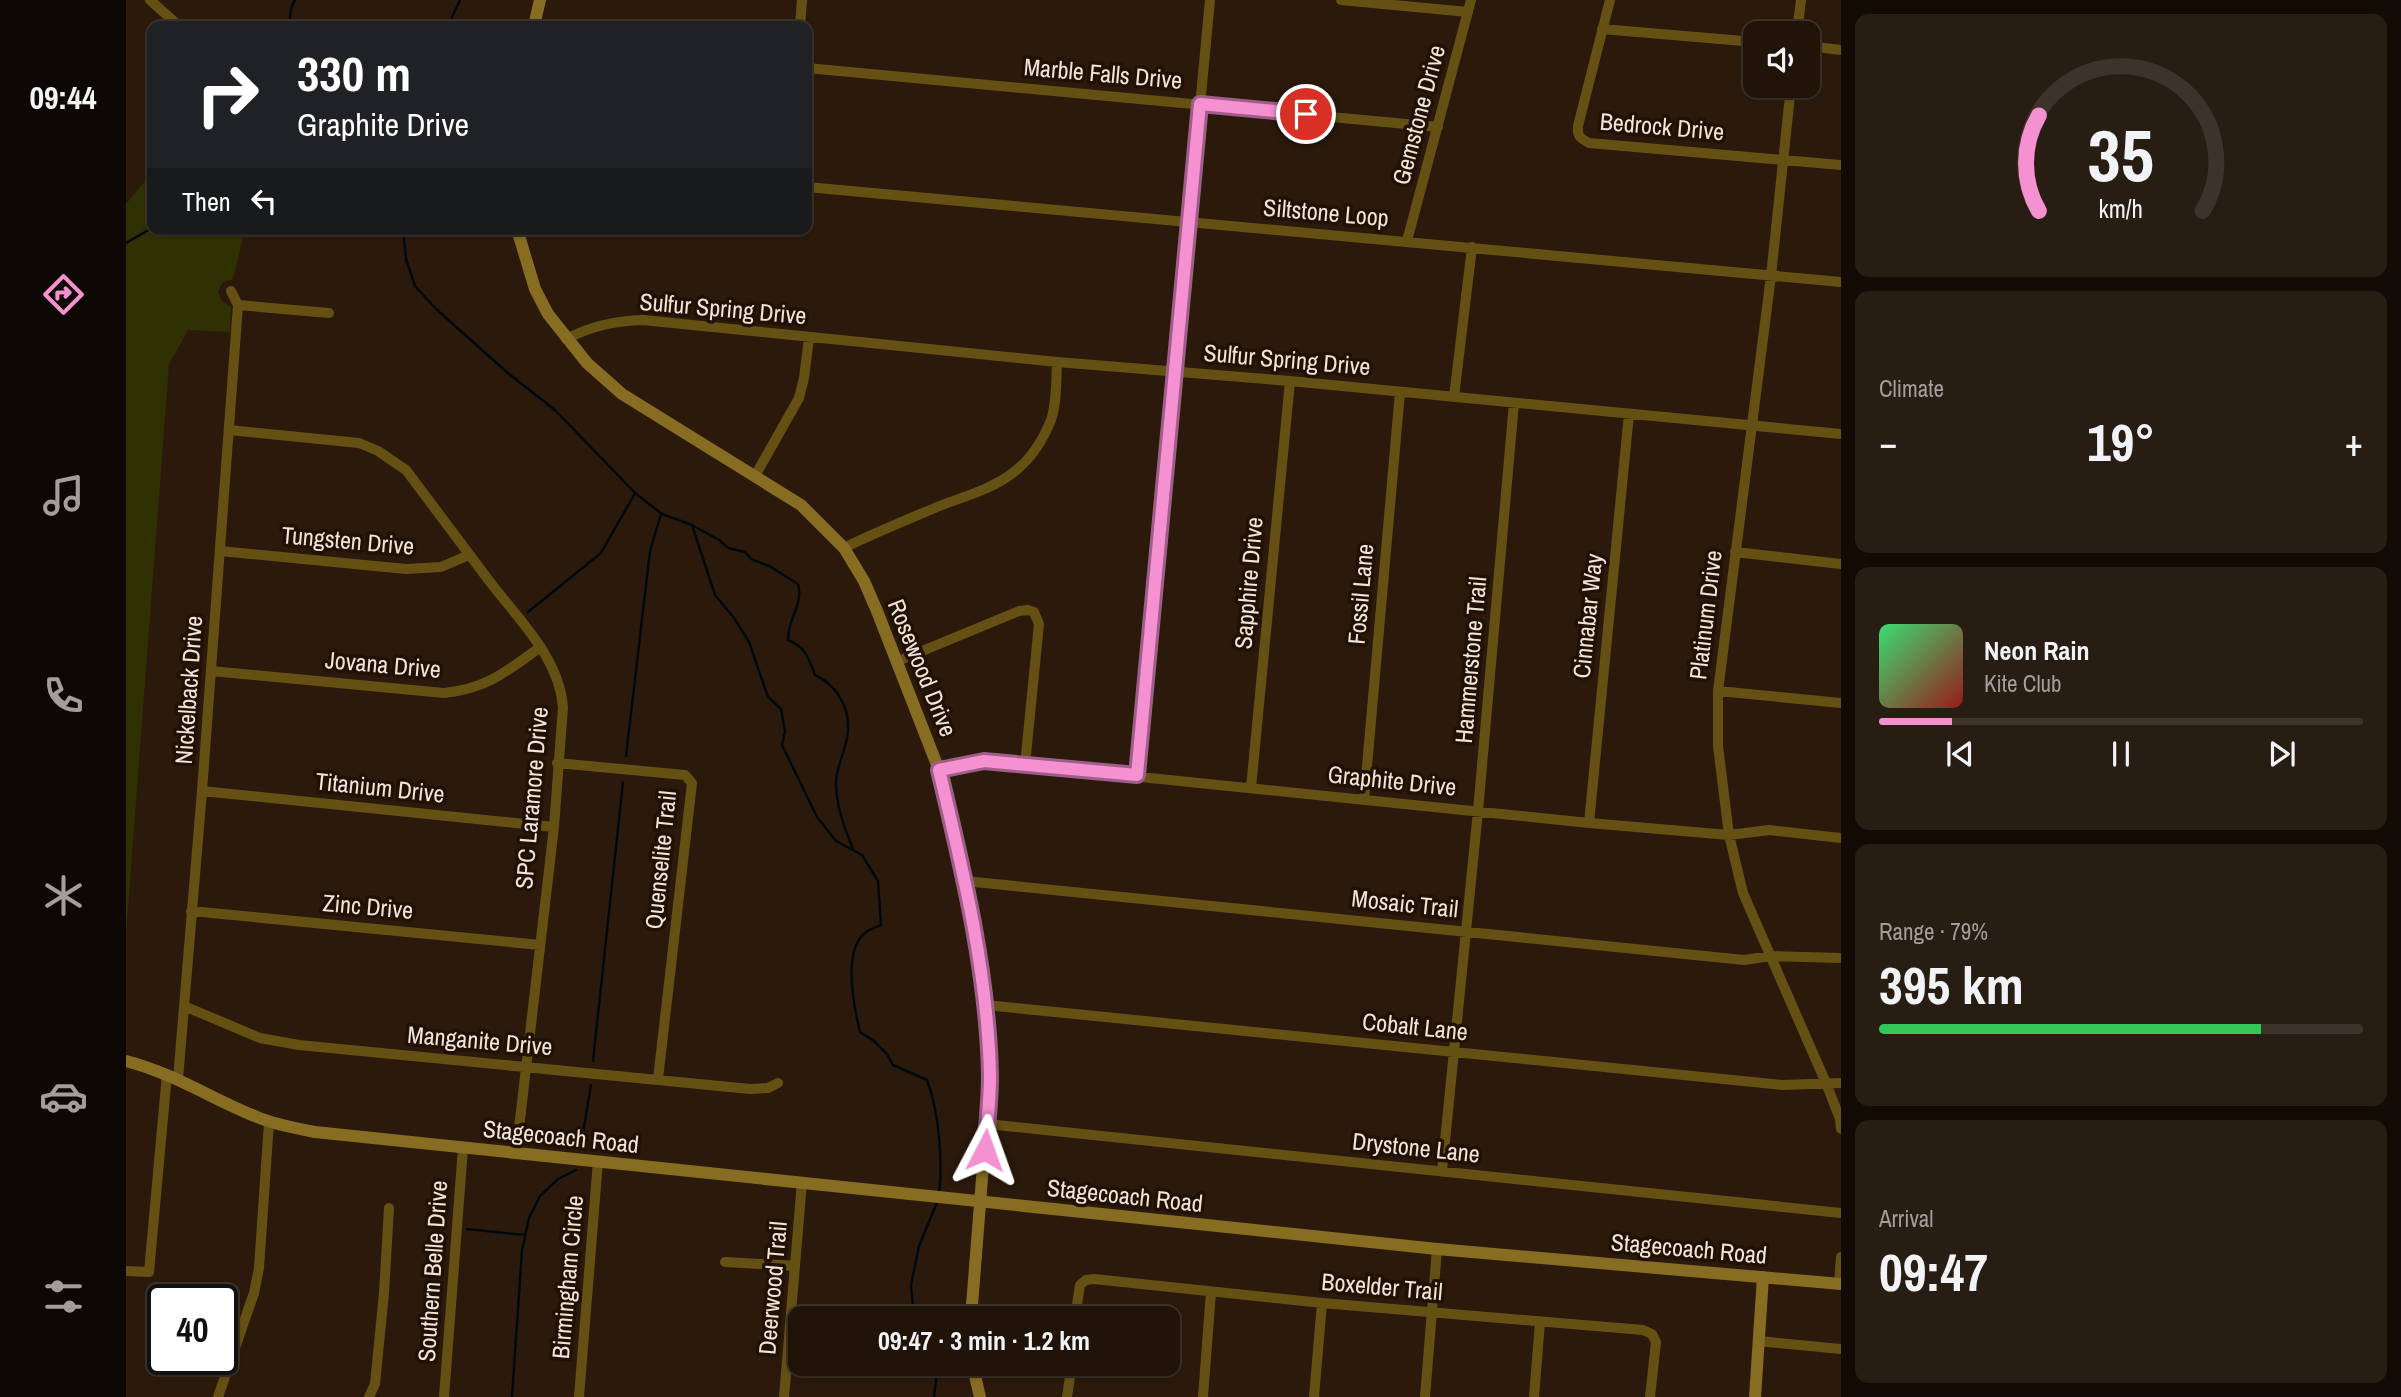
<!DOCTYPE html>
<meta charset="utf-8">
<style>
:root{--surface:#201409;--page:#281d12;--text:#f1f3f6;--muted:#a29e9c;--line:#3d332a;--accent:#f590d1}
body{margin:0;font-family:"Archivo Narrow",sans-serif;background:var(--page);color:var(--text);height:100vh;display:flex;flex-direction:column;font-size:26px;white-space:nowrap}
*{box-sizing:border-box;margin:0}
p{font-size:23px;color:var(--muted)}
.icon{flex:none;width:38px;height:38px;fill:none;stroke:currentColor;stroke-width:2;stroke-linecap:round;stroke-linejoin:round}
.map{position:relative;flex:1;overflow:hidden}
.panel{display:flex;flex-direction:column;gap:14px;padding:14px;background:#120b05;width:560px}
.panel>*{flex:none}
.top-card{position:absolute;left:21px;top:21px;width:665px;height:214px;border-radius:14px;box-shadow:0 2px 5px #0004,0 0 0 2px var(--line);background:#202124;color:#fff;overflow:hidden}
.tools{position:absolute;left:1617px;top:21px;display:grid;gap:14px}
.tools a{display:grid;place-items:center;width:77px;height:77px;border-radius:14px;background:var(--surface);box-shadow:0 2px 5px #0004,0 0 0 2px var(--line);font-size:35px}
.speed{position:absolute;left:21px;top:1284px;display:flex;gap:14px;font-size:35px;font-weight:700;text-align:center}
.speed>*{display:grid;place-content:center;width:91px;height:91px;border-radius:50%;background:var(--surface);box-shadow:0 2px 5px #0004,0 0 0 2px var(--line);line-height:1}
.speed .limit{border:4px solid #111;border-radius:10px;background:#fff;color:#111}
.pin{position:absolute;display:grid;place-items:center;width:60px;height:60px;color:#fff;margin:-30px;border:4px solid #fff;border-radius:50%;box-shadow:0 2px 7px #0007}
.me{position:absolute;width:77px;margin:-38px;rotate:4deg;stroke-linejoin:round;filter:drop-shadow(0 0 5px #0008)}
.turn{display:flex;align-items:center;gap:24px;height:147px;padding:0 35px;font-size:32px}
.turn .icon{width:91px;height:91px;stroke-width:2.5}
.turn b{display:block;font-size:49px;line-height:60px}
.then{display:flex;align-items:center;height:66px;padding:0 35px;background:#0003;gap:14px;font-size:26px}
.big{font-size:52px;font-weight:700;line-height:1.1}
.panel .widget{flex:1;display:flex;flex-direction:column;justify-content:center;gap:10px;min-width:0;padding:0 24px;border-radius:14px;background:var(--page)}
.panel .dial{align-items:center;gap:0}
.dial svg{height:182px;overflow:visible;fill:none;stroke:var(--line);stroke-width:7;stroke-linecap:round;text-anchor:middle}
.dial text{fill:var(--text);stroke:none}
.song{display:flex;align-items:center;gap:21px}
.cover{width:84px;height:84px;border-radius:10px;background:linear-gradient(135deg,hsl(140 70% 55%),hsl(0 70% 35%))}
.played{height:7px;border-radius:4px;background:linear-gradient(90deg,var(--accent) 15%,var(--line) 15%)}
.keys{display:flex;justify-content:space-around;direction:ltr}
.heat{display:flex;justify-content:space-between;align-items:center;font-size:38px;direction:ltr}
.charge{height:10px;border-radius:5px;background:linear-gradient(90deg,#34c759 79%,var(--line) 0)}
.trip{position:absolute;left:662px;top:1306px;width:392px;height:70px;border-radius:14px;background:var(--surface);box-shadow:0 2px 5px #0004,0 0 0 2px var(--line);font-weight:700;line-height:70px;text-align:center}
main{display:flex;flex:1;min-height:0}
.dock{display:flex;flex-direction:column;width:126px;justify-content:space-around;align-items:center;background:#0d0804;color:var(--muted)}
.dock .icon{width:49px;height:49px}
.dock .current{color:var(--accent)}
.dock b{font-size:32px;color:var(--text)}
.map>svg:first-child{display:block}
.green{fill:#303103}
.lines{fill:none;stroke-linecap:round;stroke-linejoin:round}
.stream{stroke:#000a0e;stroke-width:2.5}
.street{stroke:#655014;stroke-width:10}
.secondary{stroke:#876d22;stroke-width:12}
.route-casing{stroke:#9f5e88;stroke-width:18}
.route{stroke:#f590d1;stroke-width:12}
.labels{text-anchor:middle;stroke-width:7;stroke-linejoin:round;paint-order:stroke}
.street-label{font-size:24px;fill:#f1e4db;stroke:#211104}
</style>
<main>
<nav class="dock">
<b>09:44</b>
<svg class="icon current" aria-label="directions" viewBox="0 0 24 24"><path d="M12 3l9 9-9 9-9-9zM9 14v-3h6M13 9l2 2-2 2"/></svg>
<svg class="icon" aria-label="music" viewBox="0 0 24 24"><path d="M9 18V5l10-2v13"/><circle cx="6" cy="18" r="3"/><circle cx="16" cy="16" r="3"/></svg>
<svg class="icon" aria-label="phone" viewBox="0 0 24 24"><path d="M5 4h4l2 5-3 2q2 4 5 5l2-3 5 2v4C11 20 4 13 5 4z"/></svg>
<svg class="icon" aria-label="climate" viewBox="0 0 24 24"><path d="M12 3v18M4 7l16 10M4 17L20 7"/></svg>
<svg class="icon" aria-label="car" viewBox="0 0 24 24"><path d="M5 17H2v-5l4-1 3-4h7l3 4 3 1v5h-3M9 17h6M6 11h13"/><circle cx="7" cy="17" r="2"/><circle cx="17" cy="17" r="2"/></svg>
<svg class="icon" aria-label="filters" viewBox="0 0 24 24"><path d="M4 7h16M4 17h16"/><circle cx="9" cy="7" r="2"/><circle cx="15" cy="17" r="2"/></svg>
</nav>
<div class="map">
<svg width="1715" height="1397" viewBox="0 0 1715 1397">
<rect width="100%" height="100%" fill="#2b1a0c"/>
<path class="green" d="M26,173v56h93l-12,50 -10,3 -5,9 3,9 10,7 -1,25 -42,-2 -19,34 -43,570v-730z"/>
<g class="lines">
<path class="stream" d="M163,26l2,-18 4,-8
M322,26l12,-26
M58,229h13
M277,229l3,30 9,27 21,23 73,65 46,36 80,83 27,21 30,11 23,70 19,23 15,24 19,55 13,12 4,22 -3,14 35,72 19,24 26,14 16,26 3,44c-5,2 -11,4 -15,7 -24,18 -12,75 -6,100l14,9 13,13 6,11 34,15c12,32 16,81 12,114
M0,243l26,-15
M566,525l27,15 9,8 17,4 6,7 20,8 27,17c6,20 -11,36 -10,56 18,7 21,19 27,35 24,11 37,37 32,63 -3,17 -12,31 -11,48 1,22 9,43 17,63
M402,612l73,-59 34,-60
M500,756l24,-205 11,-37
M467,1061l30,-279
M455,1145l10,-60
M341,1229l58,6
M788,1318l-3,-33 8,-39 19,-46
M386,1397l10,-147 7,-32 11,-22 18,-17 18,-9
M808,1397l3,-27 -2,-7"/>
<path class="street" d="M24,0l29,26
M1215,0l127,12
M1484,0l-32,126c-1,10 2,12 11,17l252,22
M674,26l2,-26
M1476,29l153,13
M1671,33l4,-33
M1682,46l33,4
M681,68l631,59
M1665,86l-20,190 -53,415v55l11,89 14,58 83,190 14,36 1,10
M681,187l1034,95
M1281,241l64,-241
M112,305l91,8
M440,339c26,-13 48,-18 77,-19l414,42 233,19 551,53
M1328,397l18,-150
M103,430l130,13 19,8 28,19c27,36 54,72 81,108 29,39 72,78 76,129l-9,120 -38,327
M629,476l44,-78 5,-20 5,-40
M718,548c32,-16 65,-29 98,-43 24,-9 52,-17 72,-33 17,-13 29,-32 37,-52 6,-18 5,-39 6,-58
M94,551l186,18 35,-2 28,-12
M1609,552l106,12
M772,661l121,-50 9,-1 6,2 5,12 -14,141
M85,671l233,22c42,-4 62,-21 95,-45
M1592,691l123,12
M431,763l128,12 7,8 -34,296
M813,770l45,-9 605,62 140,12 40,-5 72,8
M1011,775l73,-775
M1125,788l39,-407
M76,791l352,36
M1238,800l36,-408
M1463,823l40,-409
M839,881l779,79 27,-4 70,2
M65,911l349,34
M859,1005l798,80 58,-2
M58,1006l76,32 39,7 451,44 18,-1 10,-5
M52,1079l24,-288 36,-486 -7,-14
M861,1124l854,89
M1316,1171l36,-360 36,-408
M599,1262l70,4
M0,1271l23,1 18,-198
M1713,1284l2,-27
M949,1318l5,-33 6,-5 8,-1 228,24 321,27 9,4 4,8 -6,55
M1632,1341l83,8
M92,1397l36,-104 5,-25 10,-146
M243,1397l6,-13 9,-91 5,-85
M318,1397l19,-249
M453,1397l19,-236
M658,1397l18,-215
M941,1397l5,-34
M1077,1397l8,-105
M1188,1397l8,-94
M1299,1397l12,-148
M1408,1397l6,-75"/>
<path class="secondary" d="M408,26l6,-26
M391,229l18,60 13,25 39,49 35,31 179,111 43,43 20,33 13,30 62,159 26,111 20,124 5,72 -19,241
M0,1061c47,12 86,38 131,56 19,8 38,11 58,15l1122,117 404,35
M846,1363l8,34
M1629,1397l8,-120"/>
</g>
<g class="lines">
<g class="route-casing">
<path id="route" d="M859,1150c2,-24 5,-50 5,-74 -2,-103 -27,-206 -51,-306l45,-9 153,14 63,-671 106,10"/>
</g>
<use href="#route" class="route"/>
</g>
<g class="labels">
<g class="street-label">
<text transform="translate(977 74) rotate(5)" y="8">Marble Falls Drive</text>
<text transform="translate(1293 115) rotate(-75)" y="8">Gemstone Drive</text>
<text transform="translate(1536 127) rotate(5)" y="8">Bedrock Drive</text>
<text transform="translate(1200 213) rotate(5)" y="8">Siltstone Loop</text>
<text transform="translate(597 309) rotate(5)" y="8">Sulfur Spring Drive</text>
<text transform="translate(1161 360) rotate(5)" y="8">Sulfur Spring Drive</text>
<text transform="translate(222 541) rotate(5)" y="8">Tungsten Drive</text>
<text transform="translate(1123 583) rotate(-85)" y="8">Sapphire Drive</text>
<text transform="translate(1235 594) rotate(-85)" y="8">Fossil Lane</text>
<text transform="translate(1580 615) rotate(-83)" y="8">Platinum Drive</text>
<text transform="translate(1462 616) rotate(-84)" y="8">Cinnabar Way</text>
<text transform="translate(1345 660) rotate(-85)" y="8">Hammerstone Trail</text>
<text transform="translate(257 665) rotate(5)" y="8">Jovana Drive</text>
<text transform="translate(796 668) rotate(68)" y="8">Rosewood Drive</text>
<text transform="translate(63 690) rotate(-86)" y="8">Nickelback Drive</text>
<text transform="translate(1266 781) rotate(6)" y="8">Graphite Drive</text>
<text transform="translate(254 788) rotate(6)" y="8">Titanium Drive</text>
<text transform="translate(406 798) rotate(-85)" y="8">SPC Laramore Drive</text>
<text transform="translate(535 860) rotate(-84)" y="8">Quenselite Trail</text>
<text transform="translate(1279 904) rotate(6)" y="8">Mosaic Trail</text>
<text transform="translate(242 907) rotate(5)" y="8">Zinc Drive</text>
<text transform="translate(1289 1027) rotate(6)" y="8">Cobalt Lane</text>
<text transform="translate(354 1041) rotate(5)" y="8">Manganite Drive</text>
<text transform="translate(435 1137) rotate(6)" y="8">Stagecoach Road</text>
<text transform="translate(1290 1148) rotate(6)" y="8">Drystone Lane</text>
<text transform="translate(999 1196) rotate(6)" y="8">Stagecoach Road</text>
<text transform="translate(1563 1249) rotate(5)" y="8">Stagecoach Road</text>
<text transform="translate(307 1271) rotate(-86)" y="8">Southern Belle Drive</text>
<text transform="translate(442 1277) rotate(-85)" y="8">Birmingham Circle</text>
<text transform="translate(1256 1287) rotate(5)" y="8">Boxelder Trail</text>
<text transform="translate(647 1288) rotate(-85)" y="8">Deerwood Trail</text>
</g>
</g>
</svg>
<div class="tools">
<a><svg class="icon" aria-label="sound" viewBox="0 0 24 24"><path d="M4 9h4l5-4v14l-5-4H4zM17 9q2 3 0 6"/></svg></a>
</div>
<div class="speed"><div class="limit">40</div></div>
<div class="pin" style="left:1180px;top:114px;background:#d93025"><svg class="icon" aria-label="arrive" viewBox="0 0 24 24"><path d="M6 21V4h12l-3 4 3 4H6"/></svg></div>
<svg class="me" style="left:859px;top:1150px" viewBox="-20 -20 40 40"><path d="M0-17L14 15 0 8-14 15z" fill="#f590d1" stroke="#fff" stroke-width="4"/></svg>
<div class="trip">09:47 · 3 min · 1.2 km</div>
<div class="top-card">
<div class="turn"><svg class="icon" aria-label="right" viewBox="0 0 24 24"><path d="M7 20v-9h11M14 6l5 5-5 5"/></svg><div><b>330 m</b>Graphite Drive</div></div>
<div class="then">Then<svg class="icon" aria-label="left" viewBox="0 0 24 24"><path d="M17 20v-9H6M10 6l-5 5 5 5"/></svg></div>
</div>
</div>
<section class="panel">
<div class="widget dial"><svg viewBox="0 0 100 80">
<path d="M14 69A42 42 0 1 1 86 69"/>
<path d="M14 69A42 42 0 0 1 14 27" stroke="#f590d1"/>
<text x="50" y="56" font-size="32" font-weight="700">35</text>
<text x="50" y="72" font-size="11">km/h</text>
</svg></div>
<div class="widget"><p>Climate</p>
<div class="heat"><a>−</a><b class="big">19°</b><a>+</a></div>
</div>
<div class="widget">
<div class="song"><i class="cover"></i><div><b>Neon Rain</b><p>Kite Club</p></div></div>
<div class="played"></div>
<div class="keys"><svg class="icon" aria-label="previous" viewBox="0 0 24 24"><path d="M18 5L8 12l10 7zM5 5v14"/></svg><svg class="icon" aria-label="pause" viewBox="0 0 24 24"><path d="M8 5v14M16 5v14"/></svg><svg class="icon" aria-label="next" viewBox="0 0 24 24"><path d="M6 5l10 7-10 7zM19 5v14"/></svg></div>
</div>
<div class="widget"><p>Range · 79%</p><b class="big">395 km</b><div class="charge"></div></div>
<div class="widget"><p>Arrival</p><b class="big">09:47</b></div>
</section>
</main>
